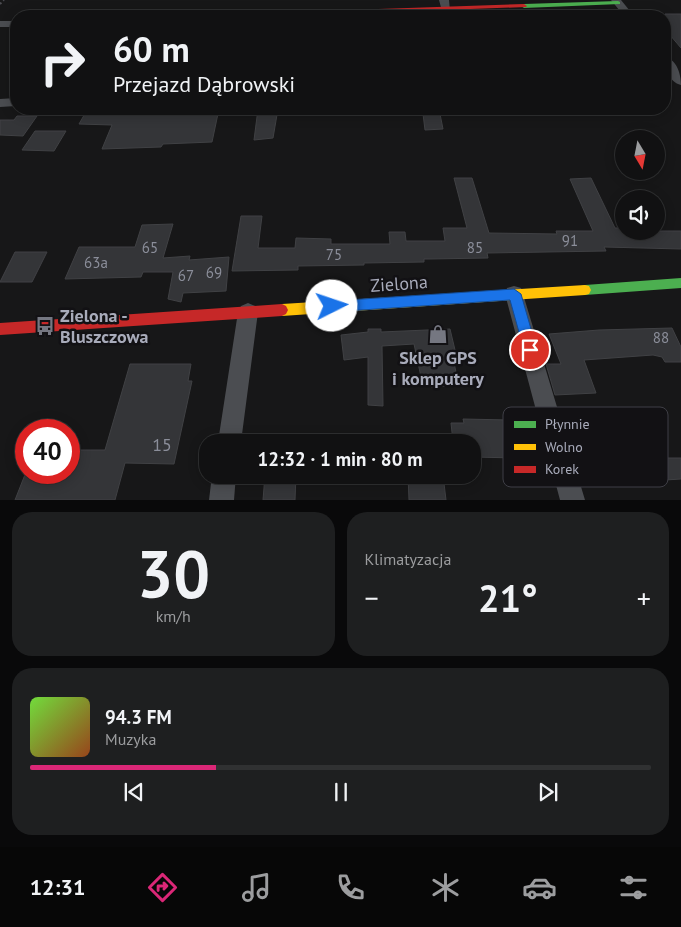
<!DOCTYPE html>
<html lang="pl">
<meta charset="utf-8">
<style>
:root{--surface:#111112;--page:#1e1f20;--text:#f1f3f6;--muted:#9c9d9f;--line:#303132;--accent:#db2777}
body{margin:0;font-family:"PT Sans",sans-serif;background:var(--page);color:var(--text);height:100vh;display:flex;flex-direction:column;font-size:19px;white-space:nowrap}
*{box-sizing:border-box;margin:0}
p{font-size:16px;color:var(--muted)}
.icon{flex:none;width:28px;height:28px;fill:none;stroke:currentColor;stroke-width:2;stroke-linecap:round;stroke-linejoin:round}
.map{position:relative;height:500px;overflow:hidden}
.drawer{display:flex;flex-direction:column;gap:12px;padding:12px;background:#09090a;flex:1}
.drawer>*{flex:none}
.hud{position:absolute;left:10px;top:10px;width:661px;height:105px;border-radius:20px;box-shadow:0 2px 12px #0003,0 0 0 1px var(--line);background:#111112;color:var(--text);overflow:hidden}
.needle{width:32px;rotate:170deg}
.tools{position:absolute;left:615px;top:130px;display:grid;gap:10px}
.tools a{display:grid;place-items:center;width:50px;height:50px;border-radius:50%;background:var(--surface);box-shadow:0 2px 12px #0003,0 0 0 1px var(--line);font-size:25px}
.speed{position:absolute;left:15px;top:419px;display:flex;gap:10px;font-size:25px;font-weight:700;text-align:center}
.speed>*{display:grid;place-content:center;width:65px;height:65px;border-radius:50%;background:var(--surface);box-shadow:0 2px 12px #0003,0 0 0 1px var(--line);line-height:1}
.speed .limit{border:8px solid #d22;background:#fff;color:#111}
.pin{position:absolute;display:grid;place-items:center;width:42px;height:42px;color:#fff;margin:-21px;border:2px solid #fff;border-radius:50%;box-shadow:0 1px 5px #0007}
.me{position:absolute;width:55px;margin:-28px;rotate:86deg;stroke-linejoin:round;filter:drop-shadow(0 0 4px #0008)}
.turn{display:flex;align-items:center;gap:18px;height:105px;padding:0 20px;font-size:22px}
.turn .icon{width:65px;height:65px;stroke-width:2.5}
.turn b{display:block;font-size:35px;line-height:42px}
.big{font-size:38px;font-weight:700;line-height:1.1}
.drawer .card{flex:1;display:flex;flex-direction:column;justify-content:center;gap:8px;min-width:0;padding:0 18px;border-radius:20px;background:var(--page)}
.drawer .dial{align-items:center;gap:0}
.dial b{font-size:65px;line-height:1}
.song{display:flex;align-items:center;gap:15px}
.cover{width:60px;height:60px;border-radius:8px;background:linear-gradient(135deg,hsl(100 70% 55%),hsl(20 70% 35%))}
.played{height:5px;border-radius:2px;background:linear-gradient(90deg,var(--accent) 30%,var(--line) 30%)}
.keys{display:flex;justify-content:space-around;direction:ltr}
.heat{display:flex;justify-content:space-between;align-items:center;font-size:28px;direction:ltr}
.drawer .tiles{flex:1;display:grid;gap:12px;grid-template-columns:1fr 1fr}
.card:last-child{grid-column:span 2}
.trip{position:absolute;left:199px;top:434px;width:282px;height:50px;border-radius:20px;background:var(--surface);box-shadow:0 2px 12px #0003,0 0 0 1px var(--line);font-weight:700;line-height:50px;text-align:center}
.menu{display:flex;height:80px;justify-content:space-around;align-items:center;background:#070707;color:var(--muted)}
.menu .icon{width:35px;height:35px}
.menu .selected{color:var(--accent)}
.menu b{font-size:22px;color:var(--text)}
.map>svg:first-child{display:block}
.building{fill:#343538;stroke:#404144}
.lines{fill:none;stroke-linecap:round;stroke-linejoin:round}
.path{stroke:#4d4d52;stroke-width:2;stroke-dasharray:2 2.5;stroke-linecap:butt}
.street{fill:#4b4d51;fill-rule:evenodd}
.fast{fill:#4caf50;fill-rule:evenodd}
.slow{fill:#ffc107;fill-rule:evenodd}
.jam{fill:#c62828;fill-rule:evenodd}
.route{fill:#1a73e8;stroke:#114b97}
.labels{text-anchor:middle;stroke-width:5;stroke-linejoin:round;paint-order:stroke}
.number-label{font-size:15px;fill:#8b8e9a}
.street-label{font-size:18px;fill:#a8abba;stroke:#121114}
.poi-label{font-size:18px;font-weight:bold;fill:#a8abba;stroke:#121114;text-anchor:start}
.near-number-label{font-size:18px;fill:#8b8e9a}
.key{fill:#121114;stroke:#3f3f46;stroke-width:1}
.key-label{font-size:14px;fill:#a8abba}
</style>
<div class="map">
<svg width="681" height="500" viewBox="0 0 681 500">
<rect width="100%" height="100%" fill="#171718"/>
<path class="building" d="M665,14h16v34l-11,-13h-5z
M219,109l-7,33 -49,2 -2,3 -59,2 10,-24 -33,-1 8,-14z
M258,109h20l-5,29 -19,2z
M423,114h17l3,15 -18,1z
M17,116h20l-14,20 -23,-1v-15h14z
M35,131h31l-12,20 -32,-1z
M454,178h18l17,55 68,1 -1,-3h37l-23,-52 21,-1 24,50h9v3h57v18l-77,-2 2,4 -119,2 1,5 -59,1h-5v3l-60,1v2l-66,1v4l-66,1 9,-55h21l-4,32h37l1,-10 35,1v5h59l-1,-12h16l1,9h39l-2,-13h24z
M173,224l-10,34 27,-2 -1,4 40,-3 -3,34 -43,2 -2,9 -13,-3 5,-27h-30l-2,5 -76,2 14,-32h56l7,-22z
M15,252h32l-15,30h-32z
M672,328l9,19v15h-16l-3,-5 -9,-2 -69,5 12,33 -41,2 -9,-31h15l-12,-30 50,-4z
M368,329h13v3l69,-3 5,21h-4l8,35 -28,2v-11l-10,1 -7,-33 -32,2 1,60 -15,-1v-48l-24,3 -3,-25 27,-3z
M130,364h61l-3,17h4l-18,83 -49,-1 -10,37h-100l11,-28h43v-22h36z
M463,419l46,1 8,38 -45,-1v-15h-19l-2,-19h13z
M643,458h38v21l-79,5 -8,-23z
M265,475h31l-1,25h-32z
M408,475h35l3,25h-37z"/>
<g class="lines">
<path class="path" d="M0,4l4,-4
M131,16l88,-3"/>
<path class="street" d="M439,0h10l1,11h-8z
M611,0h10l13,16h-10z
M0,21h16v6h-16z
M665,57c12,3 16,17 16,28 -12,-3 -16,-17 -16,-28z
M16,98v8l-16,1v-8z
M514,286l7,2 2,6 62,206h-25l-55,-206 2,-6z
M248,303l7,3 3,6 -17,130h-23l20,-130 3,-6z
M212,475h24l-2,25h-25z"/>
<path class="fast" d="M618,1l2,1v2l-96,4 -3,-2 3,-2z
M681,278v10l-96,7 -4,-1 -2,-4 2,-4 4,-1z"/>
<path class="slow" d="M585,285l4,1 2,4 -2,4 -4,1 -303,21 -4,-2 -2,-4 2,-4 4,-2z"/>
<path class="jam" d="M524,4l3,2 -1,1 -240,9h-54l3,-2z
M282,304l4,2 2,4 -2,4 -4,2 -282,19v-12z"/>
</g>
<path class="route" d="M514,289l7,5 16,56 -2,5 -5,2 -4,-2 -2,-5 -14,-50 -178,12 -6,-6 6,-5z"/>
<defs>
<g id="bus-bare" transform="scale(1.5)"><path d="M-5-6H5V4H4V6H2V4H-2V6H-4V4H-5ZM-3.5-4V0h7V-4ZM-3.5 1.2v1.5H-2V1.2ZM2 1.2v1.5H3.5V1.2Z" fill="#757781" stroke="#121114" stroke-width="2.5" paint-order="stroke"/></g>
<g id="shop-bare" transform="scale(1.5)"><path d="M-5-2.5h2.3a2.7 3.5 0 0 1 5.4 0H5L5.5 6h-11ZM-1.5-2.5h3a1.5 2.3 0 0 0-3 0Z" fill="#757781" stroke="#121114" stroke-width="2.5" paint-order="stroke"/></g>
</defs>
<g fill-rule="evenodd">
<use href="#bus-bare" x="45" y="326"/>
<use href="#shop-bare" x="438" y="334"/>
</g>
<g class="labels">
<g class="number-label">
<text x="570" y="246">91</text>
<text x="150" y="253">65</text>
<text x="475" y="253">85</text>
<text x="334" y="260">75</text>
<text x="96" y="268">63a</text>
<text x="214" y="278">69</text>
<text x="186" y="281">67</text>
<text x="661" y="343">88</text>
</g>
<g class="street-label">
<text transform="translate(399 284) rotate(-4)" y="6">Zielona</text>
</g>
<g class="poi-label">
<text x="60" y="322">Zielona -<tspan x="60" dy="21">Bluszczowa</tspan></text>
<text x="438" y="364" text-anchor="middle">Sklep GPS<tspan x="438" dy="21">i komputery</tspan></text>
</g>
<g class="near-number-label">
<text x="162" y="451">15</text>
</g>
</g>
<rect x="503" y="407" width="165" height="80" rx="8" class="key"/>
<rect x="514" y="421" width="22" height="7" fill="#4caf50"/>
<rect x="514" y="444" width="22" height="6" fill="#ffc107"/>
<rect x="514" y="466" width="22" height="7" fill="#c62828"/>
<g class="key-label">
<text x="545" y="429">Płynnie</text>
<text x="545" y="452">Wolno</text>
<text x="545" y="474">Korek</text>
</g>
</svg>
<div class="tools">
<a><svg class="needle" viewBox="-14 -14 28 28"><path d="M0-13l5 13h-10z" fill="#e53935"/><path d="M0 13l5-13h-10z" fill="#9c9d9f"/></svg></a>
<a><svg class="icon" aria-label="sound" viewBox="0 0 24 24"><path d="M4 9h4l5-4v14l-5-4H4zM17 9q2 3 0 6"/></svg></a>
</div>
<div class="speed"><div class="limit">40</div></div>
<div class="pin" style="left:530px;top:350px;background:#d93025"><svg class="icon" aria-label="arrive" viewBox="0 0 24 24"><path d="M6 21V4h12l-3 4 3 4H6"/></svg></div>
<svg class="me" style="left:332px;top:306px" viewBox="-20 -20 40 40"><circle r="19" fill="#fff"/><path d="M0-13L10 11 0 6-10 11z" fill="#1a73e8"/></svg>
<div class="trip">12:32 · 1 min · 80 m</div>
<div class="hud">
<div class="turn"><svg class="icon" aria-label="right" viewBox="0 0 24 24"><path d="M7 20v-9h11M14 6l5 5-5 5"/></svg><div><b>60 m</b>Przejazd Dąbrowski</div></div>
</div>
</div>
<section class="drawer">
<div class="tiles">
<div class="card dial"><b>30</b><p>km/h</p></div>
<div class="card"><p>Klimatyzacja</p>
<div class="heat"><a>−</a><b class="big">21°</b><a>+</a></div>
</div>
<div class="card">
<div class="song"><i class="cover"></i><div><b>94.3 FM</b><p>Muzyka</p></div></div>
<div class="played"></div>
<div class="keys"><svg class="icon" aria-label="previous" viewBox="0 0 24 24"><path d="M18 5L8 12l10 7zM5 5v14"/></svg><svg class="icon" aria-label="pause" viewBox="0 0 24 24"><path d="M8 5v14M16 5v14"/></svg><svg class="icon" aria-label="next" viewBox="0 0 24 24"><path d="M6 5l10 7-10 7zM19 5v14"/></svg></div>
</div>
</div>
</section>
<nav class="menu">
<b>12:31</b>
<svg class="icon selected" aria-label="directions" viewBox="0 0 24 24"><path d="M12 3l9 9-9 9-9-9zM9 14v-3h6M13 9l2 2-2 2"/></svg>
<svg class="icon" aria-label="music" viewBox="0 0 24 24"><path d="M9 18V5l10-2v13"/><circle cx="6" cy="18" r="3"/><circle cx="16" cy="16" r="3"/></svg>
<svg class="icon" aria-label="phone" viewBox="0 0 24 24"><path d="M5 4h4l2 5-3 2q2 4 5 5l2-3 5 2v4C11 20 4 13 5 4z"/></svg>
<svg class="icon" aria-label="climate" viewBox="0 0 24 24"><path d="M12 3v18M4 7l16 10M4 17L20 7"/></svg>
<svg class="icon" aria-label="car" viewBox="0 0 24 24"><path d="M5 17H2v-5l4-1 3-4h7l3 4 3 1v5h-3M9 17h6M6 11h13"/><circle cx="7" cy="17" r="2"/><circle cx="17" cy="17" r="2"/></svg>
<svg class="icon" aria-label="filters" viewBox="0 0 24 24"><path d="M4 7h16M4 17h16"/><circle cx="9" cy="7" r="2"/><circle cx="15" cy="17" r="2"/></svg>
</nav>
